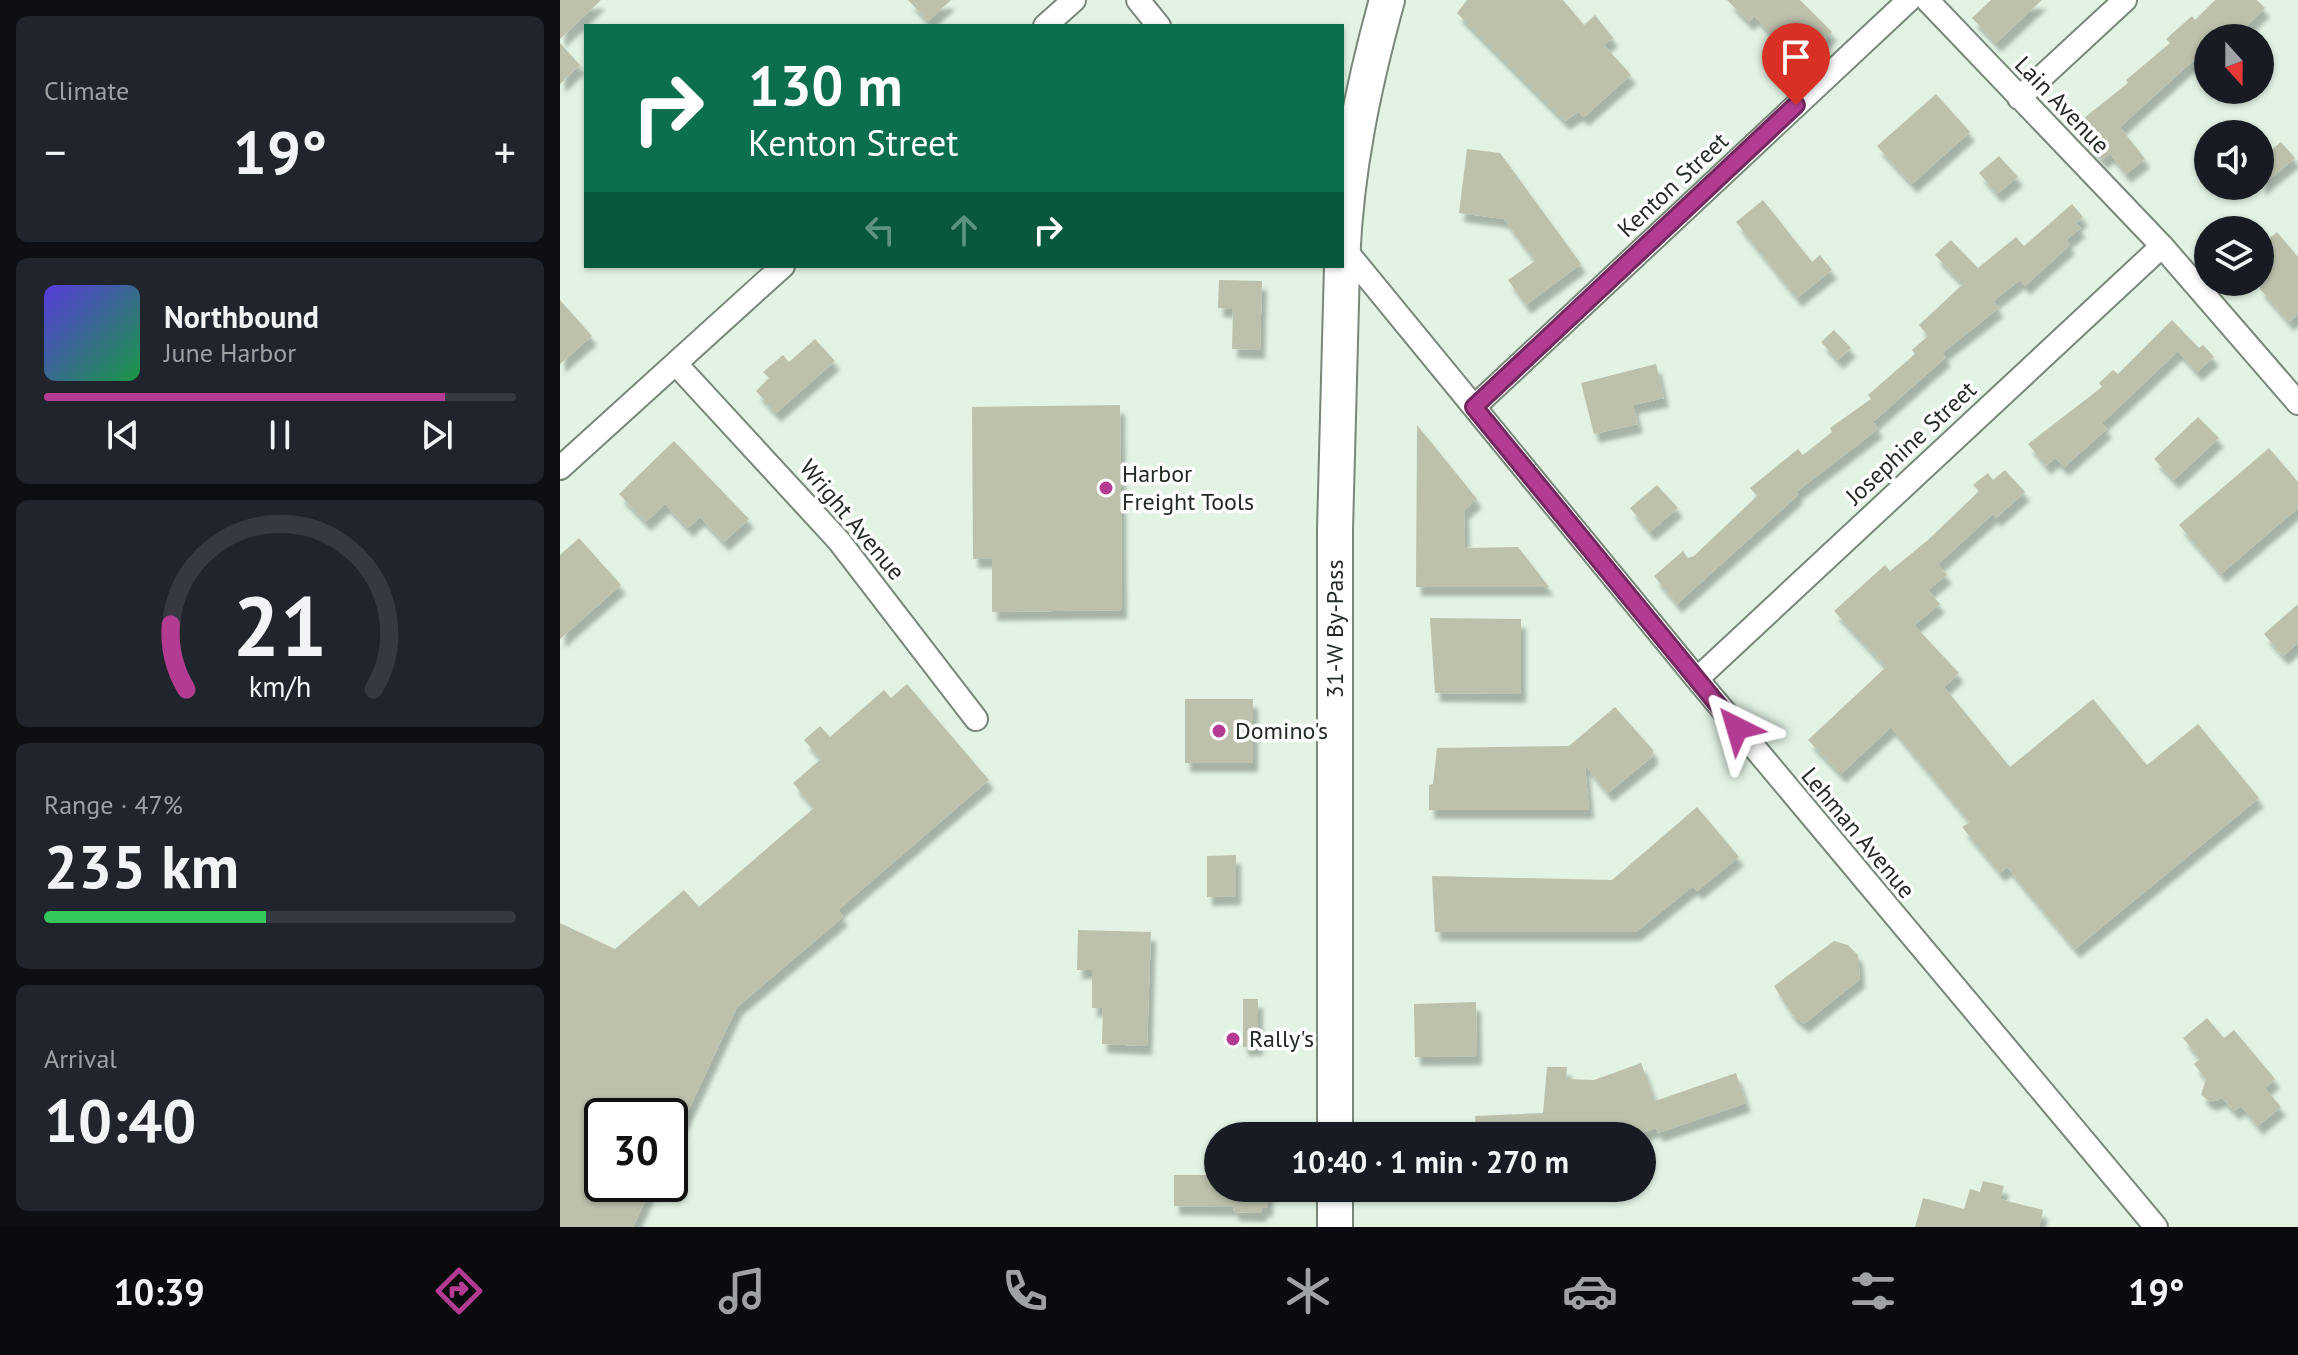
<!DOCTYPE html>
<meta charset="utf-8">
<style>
:root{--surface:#171b24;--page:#20242c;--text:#f1f3f6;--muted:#9ea1a6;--line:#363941;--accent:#b33c92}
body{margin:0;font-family:"PT Sans",sans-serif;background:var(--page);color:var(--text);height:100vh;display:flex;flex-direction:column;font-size:30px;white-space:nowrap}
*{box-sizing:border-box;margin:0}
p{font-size:26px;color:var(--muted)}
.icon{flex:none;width:44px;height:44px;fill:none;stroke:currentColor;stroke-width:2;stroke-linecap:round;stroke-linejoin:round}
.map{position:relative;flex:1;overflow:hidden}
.side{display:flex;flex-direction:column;gap:16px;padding:16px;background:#0d0f14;width:560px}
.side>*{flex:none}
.banner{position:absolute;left:24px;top:24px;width:760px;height:244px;border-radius:0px;box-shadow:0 2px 6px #0004;background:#0b6e4f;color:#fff;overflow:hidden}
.needle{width:52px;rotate:159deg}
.buttons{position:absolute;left:1634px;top:24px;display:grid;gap:16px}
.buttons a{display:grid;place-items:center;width:80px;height:80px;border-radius:50%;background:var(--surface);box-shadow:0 2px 6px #0004;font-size:40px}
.speed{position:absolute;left:24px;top:1098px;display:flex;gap:16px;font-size:40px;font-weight:700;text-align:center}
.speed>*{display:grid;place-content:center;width:104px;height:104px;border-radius:50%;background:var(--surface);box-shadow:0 2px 6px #0004;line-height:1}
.speed .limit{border:4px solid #111;border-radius:12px;background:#fff;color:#111}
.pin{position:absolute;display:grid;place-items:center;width:68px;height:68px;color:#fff;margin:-82px -34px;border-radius:50% 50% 50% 0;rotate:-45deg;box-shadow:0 0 8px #0007}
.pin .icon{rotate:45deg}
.me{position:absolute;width:88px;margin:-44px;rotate:320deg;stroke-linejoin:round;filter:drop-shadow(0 0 6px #0008)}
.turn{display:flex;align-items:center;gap:28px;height:168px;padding:0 32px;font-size:36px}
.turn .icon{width:104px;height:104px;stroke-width:2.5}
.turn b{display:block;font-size:56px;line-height:68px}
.lanes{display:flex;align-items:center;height:76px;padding:0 32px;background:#0003;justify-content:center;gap:40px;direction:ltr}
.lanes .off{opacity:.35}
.big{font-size:60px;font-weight:700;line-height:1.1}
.side .widget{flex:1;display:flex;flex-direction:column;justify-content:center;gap:12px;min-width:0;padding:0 28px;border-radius:12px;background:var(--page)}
.side .dial{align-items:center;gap:0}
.dial svg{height:208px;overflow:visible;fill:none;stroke:var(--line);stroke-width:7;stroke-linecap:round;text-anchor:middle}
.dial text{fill:var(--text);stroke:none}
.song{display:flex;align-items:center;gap:24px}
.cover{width:96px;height:96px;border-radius:12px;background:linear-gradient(135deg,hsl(250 70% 55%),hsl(140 70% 35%))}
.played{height:8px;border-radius:4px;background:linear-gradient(90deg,var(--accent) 85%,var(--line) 85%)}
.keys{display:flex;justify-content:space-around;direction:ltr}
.heat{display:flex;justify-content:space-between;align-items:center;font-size:44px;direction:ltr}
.charge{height:12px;border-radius:6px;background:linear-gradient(90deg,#34c759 47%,var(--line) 0)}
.trip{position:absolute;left:644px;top:1122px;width:452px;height:80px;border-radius:40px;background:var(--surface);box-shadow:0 2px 6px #0004;font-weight:700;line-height:80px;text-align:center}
.dock{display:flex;height:128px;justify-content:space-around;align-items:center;background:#090b0e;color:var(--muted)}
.dock .icon{width:56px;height:56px}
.dock .on{color:var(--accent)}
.dock b{font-size:36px;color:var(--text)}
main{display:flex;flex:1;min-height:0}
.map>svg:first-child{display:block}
.building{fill:#bdc0ab;filter:url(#shadow)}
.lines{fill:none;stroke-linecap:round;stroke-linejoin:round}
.street-casing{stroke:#788779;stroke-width:26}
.primary-casing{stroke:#788779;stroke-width:38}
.street{stroke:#fff;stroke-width:22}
.primary{stroke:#fff;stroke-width:34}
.route-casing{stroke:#74275f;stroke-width:20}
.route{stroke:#b33c92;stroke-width:14}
.poi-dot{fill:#b33c92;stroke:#fff;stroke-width:3}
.labels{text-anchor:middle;stroke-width:7;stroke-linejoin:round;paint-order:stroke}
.street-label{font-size:24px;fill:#232a24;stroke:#fff}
.poi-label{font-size:24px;fill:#232a24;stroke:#fff;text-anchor:start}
</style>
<main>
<section class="side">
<div class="widget"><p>Climate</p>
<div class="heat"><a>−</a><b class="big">19°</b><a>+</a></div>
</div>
<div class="widget">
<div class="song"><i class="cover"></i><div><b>Northbound</b><p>June Harbor</p></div></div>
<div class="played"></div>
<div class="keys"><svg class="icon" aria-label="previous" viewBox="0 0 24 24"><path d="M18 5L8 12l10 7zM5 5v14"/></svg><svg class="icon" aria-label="pause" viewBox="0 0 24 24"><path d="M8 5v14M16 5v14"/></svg><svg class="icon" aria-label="next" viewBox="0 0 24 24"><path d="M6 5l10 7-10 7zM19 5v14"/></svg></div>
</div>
<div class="widget dial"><svg viewBox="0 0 100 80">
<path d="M14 69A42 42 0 1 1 86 69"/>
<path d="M14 69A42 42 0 0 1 8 44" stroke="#b33c92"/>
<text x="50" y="56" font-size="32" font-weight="700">21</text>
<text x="50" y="72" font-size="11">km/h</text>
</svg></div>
<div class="widget"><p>Range · 47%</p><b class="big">235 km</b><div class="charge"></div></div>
<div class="widget"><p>Arrival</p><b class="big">10:40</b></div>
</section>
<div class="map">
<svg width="1738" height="1227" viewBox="0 0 1738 1227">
<defs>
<filter id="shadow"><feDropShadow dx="5" dy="9" stdDeviation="2" flood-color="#0004"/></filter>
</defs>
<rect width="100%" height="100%" fill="#e2f3e3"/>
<path class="building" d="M0,0h41l-41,39z
M348,0h43l-23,21z
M907,0h96l21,25 11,-10 18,23 -9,7 27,30 -47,42 -6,-5 -13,9 -108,-108z
M1167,0h73l32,32 -32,31 -46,-47 -5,6z
M1431,0h51l-46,43 -24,-25z
M1655,0h42l8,8 -31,30h-26v9l-88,80 25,32 -19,15 -16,-20 -8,6 -28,-34 54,-43 -2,-3 44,-37 -4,-4 26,-23 3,4z
M0,43l20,22 -20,19z
M1376,94l34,38 -58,52 -35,-38z
M1721,142l14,16 -35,29v-28z
M907,149l33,4 81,111 -55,41 -18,-25 27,-19 -31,-42 -45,-6z
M1439,156l19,21 -21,17 -18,-21z
M1203,200l49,62 8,-7 12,15 -35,28 -61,-76z
M1512,204l11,13 -7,6 5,5 -15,12 4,5 -45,41 -5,-6 -27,21 6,7 -57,45 4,4 -73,65 5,7 -82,63 2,3 -121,109 -23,-28 29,-25 5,7 6,-2 63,-60 -7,-8 48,-39 5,6 29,-23 -2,-4 41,-29 -3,-4 47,-41 -3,-4 16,-14 -9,-11 44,-41 -28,-29 16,-15 27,28 38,-31 8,9z
M1717,232l21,25v57l-9,8 -29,-33v-43z
M659,280l43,1 -2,69 -28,-1 1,-40 -15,-1z
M0,300l32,36 -32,28z
M1612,320l27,28 4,-3 11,12 -17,15 -19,-21 -76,72 5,6 -43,38 -9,-9 -9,8 -18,-22 74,-57 -3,-4 14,-13 5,4z
M1274,330l17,18 -13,12 -17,-18z
M255,339l20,22 -59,52 -20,-22 13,-13 -6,-6 20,-17 6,7z
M1096,364l8,34 -31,7 5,19 -44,10 -13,-51z
M560,405l2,205 -130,2v-53h-19l-1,-152z
M1638,417l21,21 -45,42 -20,-21z
M857,425l60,74 -13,11 1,38 53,-1 31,40h-133z
M114,441l75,78 -25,23 -24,-25 -12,11 -23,-24 -19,18 -27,-28z
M1709,448l29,34v26l-77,66 -42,-49z
M1445,470l20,22 -29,26 -3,-4 -55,50 9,11 -19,15 12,14 -26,21 45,48 -15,14 66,80 83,-68 54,66 51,-41 61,74 -184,151 -68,-82 -7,6 -38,-46 8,-5 -79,-95 -50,47 -33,-34 78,-73 -52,-56 51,-46 5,6 38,-31 51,-49 -6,-6 15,-12 5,7z
M1097,485l21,23 -28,24 -20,-24z
M19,538l42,47 -61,54v-84z
M1738,604v39l-15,13 -19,-22z
M870,618l91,1v75l-86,-1z
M347,684l82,96 -151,130 5,7 -106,90 -67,142v-33h-68v68h51l-20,43h-73v-304l55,26 69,-59 15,17 115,-99 -21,-25 28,-24 -17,-19 16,-14 10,11 54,-47 7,8z
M625,699h68v64h-68z
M1055,707l38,43 -1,7 -44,36 -23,-28 4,45h-160v-25l4,-1 4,-36 132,-2z
M1137,807l42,50 -42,34 -4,-5 -57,46h-201l-3,-56 180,4z
M676,855v41l-29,1v-41z
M518,930l73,2 -4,114 -45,-2 1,-36h-11v-38h-15z
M1274,941l14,4 10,10 2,24 -56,45 -12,-10 -18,-28z
M683,999h15v48h-15z
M916,1002l1,54 -62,1 -1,-53z
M1647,1018l17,20 10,-8 41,49 -10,9 16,19 -23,19 -17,-20 -7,5 -12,-13 -11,4 -10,-7 5,-16 -12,-15 6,-5 -17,-21z
M1081,1063l14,38 81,-28 10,30 -88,30 -2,-5 -23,8h-157l-1,-20 68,-3 4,-46h20l-1,12 28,1z
M614,1175h44v13h50v20h-6v5l-28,-1 -1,-5 -59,-1z
M1423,1181l21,5 -4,13 43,11 -4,17h-124l8,-29 41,11 6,-20 10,3z"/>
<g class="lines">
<g class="street-casing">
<path id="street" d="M578,0l21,26
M1367,0l235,246 136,157
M485,26l29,-26
M1459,98l106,-98
M782,246l355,433 459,548
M116,364l163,177 137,178
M914,407l435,-407
M0,468l223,-202
M1137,679l465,-433"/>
</g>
<g class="primary-casing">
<path id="primary" d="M782,264c3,-90 21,-177 45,-264
M775,1136v-606l7,-264
M775,1227v-39"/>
</g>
<use href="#street" class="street"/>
<use href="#primary" class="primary"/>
</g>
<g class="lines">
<g class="route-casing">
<path id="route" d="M1177,728l-263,-321 322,-302"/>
</g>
<use href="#route" class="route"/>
</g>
<g class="poi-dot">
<circle cx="546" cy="488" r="8"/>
<circle cx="659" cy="731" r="8"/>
<circle cx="673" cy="1039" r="8"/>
</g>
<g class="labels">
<g class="street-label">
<text transform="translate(1502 105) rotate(46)" y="8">Lain Avenue</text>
<text transform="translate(1113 185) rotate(-43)" y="8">Kenton Street</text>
<text transform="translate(1351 443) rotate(-43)" y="8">Josephine Street</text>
<text transform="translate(292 520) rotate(50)" y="8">Wright Avenue</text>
<text transform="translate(775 629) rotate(-90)" y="8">31-W By-Pass</text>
<text transform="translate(1298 833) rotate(50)" y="8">Lehman Avenue</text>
</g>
<g class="poi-label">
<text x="562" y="482">Harbor<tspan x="562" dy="28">Freight Tools</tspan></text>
<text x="675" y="739">Domino's</text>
<text x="689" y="1047">Rally's</text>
</g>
</g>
</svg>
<div class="buttons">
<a><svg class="needle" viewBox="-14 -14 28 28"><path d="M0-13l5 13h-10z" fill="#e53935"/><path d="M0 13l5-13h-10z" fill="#9ea1a6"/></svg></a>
<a><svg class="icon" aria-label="sound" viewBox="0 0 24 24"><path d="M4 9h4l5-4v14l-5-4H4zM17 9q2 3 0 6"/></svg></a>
<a><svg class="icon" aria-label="layers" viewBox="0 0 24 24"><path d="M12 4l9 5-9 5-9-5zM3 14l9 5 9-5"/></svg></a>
</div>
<div class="speed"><div class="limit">30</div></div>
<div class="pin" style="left:1236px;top:105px;background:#d93025"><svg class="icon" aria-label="arrive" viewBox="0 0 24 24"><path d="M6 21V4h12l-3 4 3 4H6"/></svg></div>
<svg class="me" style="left:1177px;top:728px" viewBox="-20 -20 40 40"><path d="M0-17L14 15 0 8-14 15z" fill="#b33c92" stroke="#fff" stroke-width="4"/></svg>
<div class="trip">10:40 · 1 min · 270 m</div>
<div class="banner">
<div class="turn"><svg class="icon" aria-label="right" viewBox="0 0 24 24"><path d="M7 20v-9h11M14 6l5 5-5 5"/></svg><div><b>130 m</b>Kenton Street</div></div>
<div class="lanes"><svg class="icon off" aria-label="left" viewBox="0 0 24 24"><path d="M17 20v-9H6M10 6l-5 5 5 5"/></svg><svg class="icon off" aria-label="ahead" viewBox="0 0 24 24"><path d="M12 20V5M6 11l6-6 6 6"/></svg><svg class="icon" aria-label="right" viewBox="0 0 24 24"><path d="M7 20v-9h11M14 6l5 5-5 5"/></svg></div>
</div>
</div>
</main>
<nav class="dock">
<b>10:39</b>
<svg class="icon on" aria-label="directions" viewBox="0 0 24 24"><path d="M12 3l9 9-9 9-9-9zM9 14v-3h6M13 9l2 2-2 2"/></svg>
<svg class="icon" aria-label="music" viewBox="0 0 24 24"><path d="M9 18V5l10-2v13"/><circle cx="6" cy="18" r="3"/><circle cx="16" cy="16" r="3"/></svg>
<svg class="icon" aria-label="phone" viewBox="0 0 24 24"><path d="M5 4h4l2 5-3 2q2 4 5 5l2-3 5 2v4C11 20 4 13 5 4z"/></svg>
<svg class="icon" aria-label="climate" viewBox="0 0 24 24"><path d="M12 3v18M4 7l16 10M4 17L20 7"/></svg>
<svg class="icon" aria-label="car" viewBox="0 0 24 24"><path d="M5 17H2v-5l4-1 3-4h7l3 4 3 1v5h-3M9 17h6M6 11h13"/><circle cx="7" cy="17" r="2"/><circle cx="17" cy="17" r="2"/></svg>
<svg class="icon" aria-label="filters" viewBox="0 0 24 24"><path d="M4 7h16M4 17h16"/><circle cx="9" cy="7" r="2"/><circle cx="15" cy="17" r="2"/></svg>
<b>19°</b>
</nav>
